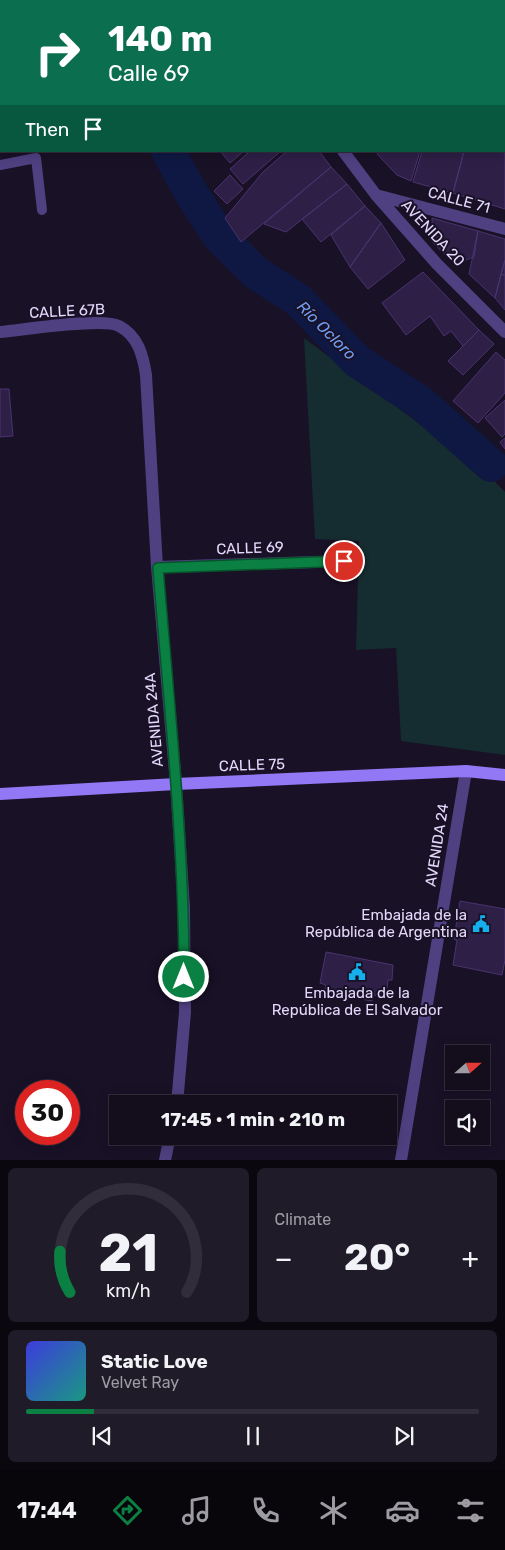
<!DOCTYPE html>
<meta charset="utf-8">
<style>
:root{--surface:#130d1c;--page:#201b29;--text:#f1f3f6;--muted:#9d9ca3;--line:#322d3b;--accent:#0b8043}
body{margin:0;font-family:Rubik,sans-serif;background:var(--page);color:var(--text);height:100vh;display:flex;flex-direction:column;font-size:19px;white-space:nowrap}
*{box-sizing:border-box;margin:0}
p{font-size:16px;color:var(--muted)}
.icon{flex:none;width:28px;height:28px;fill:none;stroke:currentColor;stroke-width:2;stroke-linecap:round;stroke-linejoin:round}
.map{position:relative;height:1160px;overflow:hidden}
.details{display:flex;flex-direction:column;gap:8px;padding:8px;background:#0a070f;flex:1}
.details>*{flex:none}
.banner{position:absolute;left:0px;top:0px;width:505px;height:152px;box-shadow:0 2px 12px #0003,0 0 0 1px var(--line);background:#0b6e4f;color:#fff;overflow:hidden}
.needle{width:32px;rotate:69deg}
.fabs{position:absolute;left:445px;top:1045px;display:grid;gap:10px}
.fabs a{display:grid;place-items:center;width:45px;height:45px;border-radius:0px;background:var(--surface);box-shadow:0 2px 12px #0003,0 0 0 1px var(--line);font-size:25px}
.speed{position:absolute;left:15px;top:1080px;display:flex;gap:10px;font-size:25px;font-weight:700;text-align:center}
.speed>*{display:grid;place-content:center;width:65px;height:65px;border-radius:50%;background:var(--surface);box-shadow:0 2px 12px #0003,0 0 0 1px var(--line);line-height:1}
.speed .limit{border:8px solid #d22;background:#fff;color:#111}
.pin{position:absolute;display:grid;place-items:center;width:42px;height:42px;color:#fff;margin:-21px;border:2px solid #fff;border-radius:50%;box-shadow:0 1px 5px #0007}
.me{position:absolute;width:55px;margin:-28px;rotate:0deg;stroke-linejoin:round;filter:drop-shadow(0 0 4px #0008)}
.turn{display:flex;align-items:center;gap:18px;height:105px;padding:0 25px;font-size:22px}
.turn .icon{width:65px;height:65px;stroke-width:2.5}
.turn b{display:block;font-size:35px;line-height:42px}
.then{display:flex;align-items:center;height:48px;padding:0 25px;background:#0003;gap:10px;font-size:19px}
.big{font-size:38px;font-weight:700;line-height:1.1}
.details .tile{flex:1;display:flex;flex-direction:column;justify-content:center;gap:8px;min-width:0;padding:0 18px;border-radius:8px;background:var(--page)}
.details .dial{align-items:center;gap:0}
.dial svg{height:130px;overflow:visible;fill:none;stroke:var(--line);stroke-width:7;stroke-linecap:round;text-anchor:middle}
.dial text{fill:var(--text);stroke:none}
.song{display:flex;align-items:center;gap:15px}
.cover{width:60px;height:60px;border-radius:8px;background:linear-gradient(135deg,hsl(240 70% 55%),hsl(170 70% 35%))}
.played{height:5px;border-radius:2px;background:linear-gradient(90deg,var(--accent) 15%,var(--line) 15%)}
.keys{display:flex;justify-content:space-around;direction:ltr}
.heat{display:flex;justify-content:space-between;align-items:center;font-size:28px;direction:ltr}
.details .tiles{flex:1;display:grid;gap:8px;grid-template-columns:1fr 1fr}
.tile:last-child{grid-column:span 2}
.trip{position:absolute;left:109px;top:1095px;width:288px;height:50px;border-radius:0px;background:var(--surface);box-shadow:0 2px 12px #0003,0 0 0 1px var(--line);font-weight:700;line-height:50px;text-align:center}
.tab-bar{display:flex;height:80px;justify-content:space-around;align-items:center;background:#08050b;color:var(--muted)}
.tab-bar .icon{width:35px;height:35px}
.tab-bar .on{color:var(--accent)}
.tab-bar b{font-size:22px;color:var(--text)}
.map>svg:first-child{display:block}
.green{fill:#152c30}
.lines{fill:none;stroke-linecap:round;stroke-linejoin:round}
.river{stroke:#0f1842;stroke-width:34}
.building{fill:#2e1f46;stroke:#4a3370}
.lane{stroke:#4f4081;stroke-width:10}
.street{stroke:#4f4081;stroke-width:12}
.secondary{stroke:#9278f5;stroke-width:12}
.route-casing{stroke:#07532c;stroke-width:12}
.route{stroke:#0b8043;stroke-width:9}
.labels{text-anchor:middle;stroke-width:4;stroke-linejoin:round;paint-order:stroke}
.street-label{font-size:15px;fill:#e4d9fc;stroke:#191126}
.poi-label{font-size:15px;fill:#e4d9fc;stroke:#191126;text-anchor:end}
.water-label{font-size:16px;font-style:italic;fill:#709ef4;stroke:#191126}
</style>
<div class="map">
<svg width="505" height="1160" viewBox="0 0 505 1160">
<rect width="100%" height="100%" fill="#191126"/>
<path class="green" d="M304,338l183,136 18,18v263l-104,-14 -5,-93 -40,2 3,-109 -44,-2z"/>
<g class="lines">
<path class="river" d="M0,20l1,1
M168,151l22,40 29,45 37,37 42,27 59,61 63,41 71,63"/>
</g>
<path class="building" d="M85,0h34l2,1h-35z
M130,0h57l-2,1z
M252,0h58l-1,1z
M310,0h49l-50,1z
M459,0h46v43l-1,-42h-45z
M504,49l1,1v50h-1z
M504,102l1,1v50l-6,-2h5z
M220,151h24l-14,12z
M250,151h31l-38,33 -13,-15z
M287,151h32l12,16 -90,75 -16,-24 38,-46z
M379,151h41l-9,30 -14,-6 -20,-21z
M422,151h42l-11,42 -40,-11z
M464,151h35l6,2v56l-52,-16z
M331,167l16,17 -61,48 -22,-8z
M230,175l13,14 -16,15 -13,-13z
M347,184l18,22 -44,36 -19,-23z
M365,206l16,17 -31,44 -19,-32z
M432,218l46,13 -4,26 -19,7 -22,-21z
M381,223l24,37 -37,29 -18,-22z
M478,231l27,8v21l-10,38 -26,-24z
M505,260v15l-4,-1z
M423,272l56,58 -16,16 -12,-15 -7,5 -14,-20 -24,19 -24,-32z
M501,274l4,2v34l-10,-12z
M479,330l15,14 -31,31 -15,-14z
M496,352l9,8v33l-27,30 -25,-22z
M0,389h9l4,47 -13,1z
M505,400v34l-3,3 -17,-19z
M505,438v11l-5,-7z
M460,901l45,8v51l-3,15 -49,-10 4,-25 -3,-1z
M326,952l67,13 -1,15h-4l-2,17 -13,-2 -1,6 -48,-9 2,-7 -6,-2z"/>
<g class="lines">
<path class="lane" d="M0,165l36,-7 6,52"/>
<path class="street" d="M229,0l1,1
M374,1l2,-1
M343,151l33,44 61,69 68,68
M376,195l129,34
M0,332c23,-2 103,-15 119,-6 19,10 24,29 27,49l11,192 19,217 8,124 1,104 -8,92
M157,567l187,-6
M165,1160l5,-24
M401,1160l65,-389"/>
<path class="secondary" d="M0,794l176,-10 290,-13 39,4"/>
</g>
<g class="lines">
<g class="route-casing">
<path id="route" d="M184,977c0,-137 -15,-273 -26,-409l186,-7"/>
</g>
<use href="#route" class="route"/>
</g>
<defs>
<g id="civic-bare" transform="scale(1.35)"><path d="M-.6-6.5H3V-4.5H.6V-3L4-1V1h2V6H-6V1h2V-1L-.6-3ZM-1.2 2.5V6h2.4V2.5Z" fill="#15afed" stroke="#191126" stroke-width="2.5" paint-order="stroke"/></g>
</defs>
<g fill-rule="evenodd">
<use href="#civic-bare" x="481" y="924"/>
<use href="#civic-bare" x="357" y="972"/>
</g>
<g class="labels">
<g class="street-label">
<text transform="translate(459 200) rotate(15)" y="5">CALLE 71</text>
<text transform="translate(433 233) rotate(47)" y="5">AVENIDA 20</text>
<text transform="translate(67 311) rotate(-3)" y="5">CALLE 67B</text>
<text transform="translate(250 548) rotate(-2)" y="5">CALLE 69</text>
<text transform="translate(154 720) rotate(-95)" y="5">AVENIDA 24A</text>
<text transform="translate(252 765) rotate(-2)" y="5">CALLE 75</text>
<text transform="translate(437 845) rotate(-81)" y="5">AVENIDA 24</text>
</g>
<g class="poi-label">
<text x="467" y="920">Embajada de la<tspan x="467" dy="17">República de Argentina</tspan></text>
<text x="357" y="998" text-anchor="middle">Embajada de la<tspan x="357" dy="17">República de El Salvador</tspan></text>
</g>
<g class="water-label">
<text transform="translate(327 330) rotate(45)" y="6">Río Ocloro</text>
</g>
</g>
</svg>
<div class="fabs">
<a><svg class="needle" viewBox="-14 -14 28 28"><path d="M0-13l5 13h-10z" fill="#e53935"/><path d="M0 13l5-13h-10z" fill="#9d9ca3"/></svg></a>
<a><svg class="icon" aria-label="sound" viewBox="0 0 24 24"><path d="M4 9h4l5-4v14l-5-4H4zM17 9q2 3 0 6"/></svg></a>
</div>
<div class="speed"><div class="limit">30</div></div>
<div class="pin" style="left:344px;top:561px;background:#d93025"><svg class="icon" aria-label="arrive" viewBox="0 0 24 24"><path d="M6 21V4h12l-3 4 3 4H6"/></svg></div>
<svg class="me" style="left:184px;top:977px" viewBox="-20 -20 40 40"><circle r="17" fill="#0b8043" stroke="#fff" stroke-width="3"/><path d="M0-11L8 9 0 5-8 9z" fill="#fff"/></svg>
<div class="trip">17:45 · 1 min · 210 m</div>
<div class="banner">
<div class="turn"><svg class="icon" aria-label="right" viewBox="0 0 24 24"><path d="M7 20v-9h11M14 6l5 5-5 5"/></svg><div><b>140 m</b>Calle 69</div></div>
<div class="then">Then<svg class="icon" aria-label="arrive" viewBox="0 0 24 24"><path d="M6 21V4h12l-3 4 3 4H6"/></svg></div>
</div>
</div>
<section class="details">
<div class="tiles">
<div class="tile dial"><svg viewBox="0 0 100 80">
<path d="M14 69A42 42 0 1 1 86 69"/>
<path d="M14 69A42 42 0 0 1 8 44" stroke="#0b8043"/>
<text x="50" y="56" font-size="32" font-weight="700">21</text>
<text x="50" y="72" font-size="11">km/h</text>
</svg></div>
<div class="tile"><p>Climate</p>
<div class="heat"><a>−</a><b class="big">20°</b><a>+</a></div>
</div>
<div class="tile">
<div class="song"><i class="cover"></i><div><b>Static Love</b><p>Velvet Ray</p></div></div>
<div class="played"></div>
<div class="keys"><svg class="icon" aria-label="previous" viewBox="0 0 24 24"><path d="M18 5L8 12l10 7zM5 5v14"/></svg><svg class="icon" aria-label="pause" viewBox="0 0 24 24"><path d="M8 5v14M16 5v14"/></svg><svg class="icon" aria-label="next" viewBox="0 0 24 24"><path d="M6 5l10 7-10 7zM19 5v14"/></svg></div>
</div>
</div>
</section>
<nav class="tab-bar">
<b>17:44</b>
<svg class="icon on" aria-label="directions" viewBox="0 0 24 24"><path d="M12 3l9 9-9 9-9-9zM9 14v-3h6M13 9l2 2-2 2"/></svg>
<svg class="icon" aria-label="music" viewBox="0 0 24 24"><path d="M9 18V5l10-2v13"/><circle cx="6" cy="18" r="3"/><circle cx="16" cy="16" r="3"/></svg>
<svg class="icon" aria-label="phone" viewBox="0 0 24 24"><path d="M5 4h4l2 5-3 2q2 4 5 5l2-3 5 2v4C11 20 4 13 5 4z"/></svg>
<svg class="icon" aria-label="climate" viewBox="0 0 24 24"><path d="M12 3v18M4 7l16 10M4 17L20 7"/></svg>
<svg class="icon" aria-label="car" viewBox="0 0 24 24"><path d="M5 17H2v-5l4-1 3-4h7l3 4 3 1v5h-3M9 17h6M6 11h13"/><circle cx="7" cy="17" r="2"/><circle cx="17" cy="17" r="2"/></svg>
<svg class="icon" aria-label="filters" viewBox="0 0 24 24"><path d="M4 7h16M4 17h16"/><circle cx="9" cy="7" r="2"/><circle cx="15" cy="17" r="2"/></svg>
</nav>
